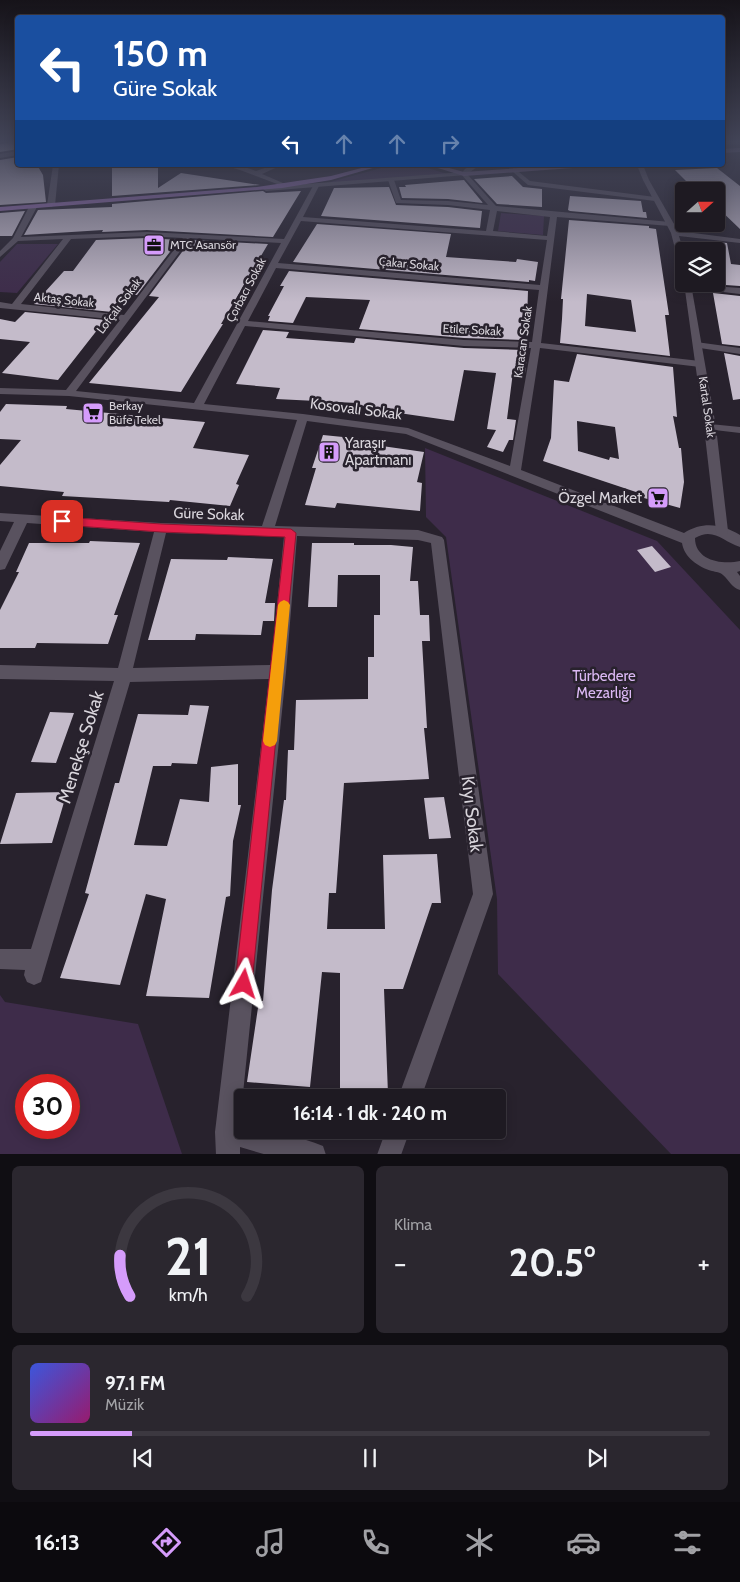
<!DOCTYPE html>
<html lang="tr">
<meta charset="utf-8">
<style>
:root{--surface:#1e1a22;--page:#2b272f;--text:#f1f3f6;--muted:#a1a1a5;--line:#3c3840;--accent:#d59cfb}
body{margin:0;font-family:Cabin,sans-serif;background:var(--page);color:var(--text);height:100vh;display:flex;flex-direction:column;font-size:19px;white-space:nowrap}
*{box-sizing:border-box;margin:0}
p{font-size:16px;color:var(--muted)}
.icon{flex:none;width:28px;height:28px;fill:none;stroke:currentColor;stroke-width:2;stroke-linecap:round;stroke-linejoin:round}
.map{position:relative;height:1154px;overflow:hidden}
.details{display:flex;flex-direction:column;gap:12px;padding:12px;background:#100e13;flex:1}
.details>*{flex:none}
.guide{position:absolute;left:15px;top:15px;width:710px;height:152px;border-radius:5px;box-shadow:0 2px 12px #0003,0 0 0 1px var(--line);background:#1a4fa0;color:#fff;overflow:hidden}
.needle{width:32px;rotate:69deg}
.buttons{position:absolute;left:675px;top:182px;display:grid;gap:10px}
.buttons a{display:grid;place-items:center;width:50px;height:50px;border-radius:5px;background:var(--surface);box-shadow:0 2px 12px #0003,0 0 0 1px var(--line);font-size:25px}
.speed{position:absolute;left:15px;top:1074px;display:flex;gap:10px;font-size:25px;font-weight:700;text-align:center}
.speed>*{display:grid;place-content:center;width:65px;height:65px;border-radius:50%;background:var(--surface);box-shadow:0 2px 12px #0003,0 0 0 1px var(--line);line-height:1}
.speed .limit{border:8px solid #d22;background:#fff;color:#111}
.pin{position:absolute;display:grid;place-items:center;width:42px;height:42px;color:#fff;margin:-21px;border-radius:10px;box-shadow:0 2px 8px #0006}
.me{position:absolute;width:55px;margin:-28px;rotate:6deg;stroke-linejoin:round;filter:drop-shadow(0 0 4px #0008)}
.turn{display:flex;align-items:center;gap:18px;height:105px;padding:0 15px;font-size:22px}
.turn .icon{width:65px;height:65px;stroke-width:2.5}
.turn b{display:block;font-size:35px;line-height:42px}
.lanes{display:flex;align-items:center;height:48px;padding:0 15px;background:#0003;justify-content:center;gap:25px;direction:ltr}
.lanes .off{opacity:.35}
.big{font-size:38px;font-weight:700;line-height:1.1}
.details .widget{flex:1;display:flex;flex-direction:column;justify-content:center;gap:8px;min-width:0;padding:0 18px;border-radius:8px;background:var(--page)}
.details .dial{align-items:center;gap:0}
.dial svg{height:130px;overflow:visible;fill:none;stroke:var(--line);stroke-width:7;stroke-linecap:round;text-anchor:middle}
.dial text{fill:var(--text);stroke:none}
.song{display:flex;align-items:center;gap:15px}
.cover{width:60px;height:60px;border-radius:8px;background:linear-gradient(135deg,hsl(230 70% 55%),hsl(320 70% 35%))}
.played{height:5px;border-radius:2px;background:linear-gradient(90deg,var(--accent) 15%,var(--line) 15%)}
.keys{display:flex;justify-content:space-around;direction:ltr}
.heat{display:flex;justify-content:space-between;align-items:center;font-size:28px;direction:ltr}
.details .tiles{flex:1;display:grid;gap:12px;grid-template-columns:1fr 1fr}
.widget:last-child{grid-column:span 2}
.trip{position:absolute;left:234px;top:1089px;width:272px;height:50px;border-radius:5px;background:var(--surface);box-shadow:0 2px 12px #0003,0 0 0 1px var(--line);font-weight:700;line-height:50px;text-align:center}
.tabs{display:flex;height:80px;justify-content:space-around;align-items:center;background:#0c0a0e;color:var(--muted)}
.tabs .icon{width:35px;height:35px}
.tabs .active{color:var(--accent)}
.tabs b{font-size:22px;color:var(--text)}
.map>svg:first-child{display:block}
.green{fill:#3e2c4a;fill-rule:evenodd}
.building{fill:#c4bbca;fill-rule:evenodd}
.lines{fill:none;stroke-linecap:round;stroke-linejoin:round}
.pedestrian{fill:#59525f;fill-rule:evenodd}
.minor{fill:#59525f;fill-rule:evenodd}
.tertiary{fill:#59525f;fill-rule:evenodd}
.secondary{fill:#766086;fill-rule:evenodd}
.primary{fill:#946dae;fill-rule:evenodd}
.route{fill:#e11d48;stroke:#92132f}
.slow{fill:#f59e0b}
.labels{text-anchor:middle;stroke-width:5;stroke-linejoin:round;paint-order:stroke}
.far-poi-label{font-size:12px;fill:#d9d5dc;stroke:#28222d;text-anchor:start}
.far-street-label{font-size:12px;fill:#d9d5dc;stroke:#28222d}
.street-label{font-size:15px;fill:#d9d5dc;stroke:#28222d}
.poi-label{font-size:15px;fill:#d9d5dc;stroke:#28222d;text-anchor:start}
.park-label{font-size:15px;fill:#dbb8f4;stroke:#28222d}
.near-street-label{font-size:18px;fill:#d9d5dc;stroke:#28222d}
</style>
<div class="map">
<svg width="740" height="1155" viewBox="0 0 740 1155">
<rect width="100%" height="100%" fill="#28222d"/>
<path class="green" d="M392,165h26l29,9 -115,10 -2,-2z
M501,213l43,3 -1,19 -45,-4z
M17,244h41l-41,49 -17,-1v-30z
M425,448l232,93 83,89v524h-69l-173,-180 -1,-75 -51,-362 -20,-20z
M0,995l5,7 133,22 44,130h-182zM26,1085h43v43h-43z"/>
<path class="building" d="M18,141v8l-18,3v-8z
M18,157v8h19l6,10 3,27 -46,3v-45z
M112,165h46v23l23,-15 79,12 -148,11z
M717,168l23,18v43l-24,-23v-15h-20l-21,-21z
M512,176l11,11 19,2v18l-45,-3 -23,-25z
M464,180l19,23 -35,-4 -46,-1 -3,-11h7l-1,-2z
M389,187l7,18 52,2 34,4 -2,17 -159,-12 13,-28z
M263,191l3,2 35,-2 -28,46 -126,-7 -45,2 1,-2 -79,5 14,-25 74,-3v-3z
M570,196l71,5 2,11h3l1,6 -77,-7 -2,-1z
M25,211l-13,25h-12v-23z
M569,220l80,6v2l7,1 13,86h-4l5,41 -110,-13 2,-24 1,-20h-2zM587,294l44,6 5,32 -51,-6z
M317,224l134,10 -5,23 70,5 1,-3 21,3 -3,19 -6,-1v2l-236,-20z
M147,238l32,2 -42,55 -11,-1 -14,18 -78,-8 30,-33h9l23,-31z
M191,240l77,4 -47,80h2l-10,16 -32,52 -92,-9 70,-86 -10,-1z
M716,242l11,1 4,21 9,1v21l-29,-2h5z
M289,271l239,20 -1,30h-3l-1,19 -59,-2 -105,-9 11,-29 -64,-3 -13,26 -25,-2 2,-5h-2l16,-30h-4z
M713,293l27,3v50l-18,-2z
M25,312l80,8 -47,60 -56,-7 28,-31 -30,-3v-20l15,3z
M263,330l26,2 -3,6 68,5 2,-5 108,10 59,2v6h4l-2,17 -12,-1 -6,47 9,1 -3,20h-4l-6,12 -16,-5 9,-17 -9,-1 9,-56 -32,-3 -10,51 -62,-9v-2l-35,-5v-2l-81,-4 4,-11 -44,-4z
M724,353l16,3v43l-7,1z
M577,354l96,13 4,50 -4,-1 6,32h2l3,34 -4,26 -36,-10 1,-3 -102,-34 8,-23 3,-58 15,2zM577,421l38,6 4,32 -9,-2 -1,3 -31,-9z
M6,404l61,2 -1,3 139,13 -12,26 56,7 -13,29 3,1 -9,21 -60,-6 -1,2 -107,-6 2,-4 -64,-6v-21l21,-25 -21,-1v-27z
M323,435l60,6 -1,5 42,6 -7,30 5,1 -2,28 -83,-8 -2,5 -30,-3 11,-37h-4z
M90,541l50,2 -26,72h4l-10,29 -71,-1 -2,5h-35v-38l19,-38h-3l13,-29h60z
M312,543h42v2h37l22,2 -3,34h8l2,34h9l1,26h-8l5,87h-3l5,51 -85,4 -8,110h-7l-2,36h58l-2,-74 54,-1 4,49h-9l-29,86h-19l4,105 -48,1v-122l-18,-1 -12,115 -63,-5 12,-81h4l9,-111 12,-90h2l2,-50h6l2,-50 72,-1v-42h6v-42h6v-40h-42l-1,32h-29z
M652,546l19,21 -16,5 -18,-22z
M228,557l45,2 -8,44h10l-1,18h-11l-2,14 -65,-1 -1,6h-47l23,-81 56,1z
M190,705l19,1 -12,58 -25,-1 -1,3h-18l-19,79 33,1 13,-47 29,3 2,-35 27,-3v41h3l-8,36 -3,55 -4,1 -17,101 -63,-2 20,-97 -20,-5 -26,91 -60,-7 29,-84 -4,-1 30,-110h4l19,-69 50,1z
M50,712l24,1 -18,50 -25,-1z
M67,792l-15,51 -52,1 16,-51z
M444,797l7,41 -22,1 -5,-41z"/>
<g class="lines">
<path class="pedestrian" d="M464,172l2,1v2l-200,16 -3,-2 3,-2z"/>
<path class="minor" d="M18,151v4l-18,3v-4z
M53,165h6l-4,40 -4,2 -4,-2z
M223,165l19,1 14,5 17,-6h9l-20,9 28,12 -5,1 -45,-17z
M472,165h8l-13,9 29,32 174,16 4,2 -4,2 -113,-9 -16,126 159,18 5,3 -5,3 -160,-19 -19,122 163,63c19,-12 38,-9 56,2v12c-17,-5 -26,-20 -45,-9 0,23 28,27 45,23v10l-3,1 3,4v14c-8,-2 -11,-10 -17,-15 -3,-3 -7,-3 -11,-4 -14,-4 -28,-14 -30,-28l-276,-109 -99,-13 -32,105 143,4 24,7 2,3 49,354 -72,204h-23l75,-204 -42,-351 -13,-3 -121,-4 -11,136 -46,451 2,1v6c28,0 55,6 81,16l3,9h-59l-27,-8v8h-24l-1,-23 54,-453 -139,3 -89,300 -7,3 -7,-3 -3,-7 1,-5 -25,-1v-20h31l83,-268 -114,-2v-14l118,3 36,-136 -127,-9 -22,46 -5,1v-19l14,-29 -14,-1v-8l161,10 101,3 35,-106 -228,-24 -69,-2v-6l66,2 54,-70 -120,-12v-6l12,2 51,-65 -45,2 -18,16v-6l13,-13 16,-31 4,-2 4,2 -16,30 126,-5 137,7 29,-53 3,-2 3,2 -16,31 183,14 4,-21 -42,-5 -52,-2 -8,-23 3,-2 3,2 7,20 47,1 40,4 -27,-31 4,-5zM497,211l53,6 -3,19 -54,-5zM301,221l246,19 -7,45 -262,-22zM147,236l36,2 -59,77 -103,-11 50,-65zM190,238l91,5 -87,160 -118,-12zM276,268l263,22 -7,52 -68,-2 -216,-19zM245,326l219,20 67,2 -21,118 -102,-38 -105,-14 -99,-10zM166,533l118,3 -13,129 -138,3z
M514,168l16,13 125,16 3,2 -3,2 -127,-16 -16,-14 -1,-1z
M685,284l55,4v6l-52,-6 -3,-1z
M696,342l44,6v6l-47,-7v-4z
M710,424l30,3v6l-34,-4 -2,-2z
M386,1130h24l-9,25h-24z"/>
<path class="tertiary" d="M637,165h6l6,15 29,51 62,8v4l-61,-7 5,17v19h-3l-10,-39 -28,-53z
M684,283l7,1 25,143 12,104 -1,3h-10l-1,-3 -12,-104z"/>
<path class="secondary" d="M740,148v4l-18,1v-4z
M428,165h10l26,7 96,-7h29l-3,2 -122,9z"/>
<path class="primary" d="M373,165h10l-52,15 -49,8 -282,23v-4l257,-20 74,-11z"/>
</g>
<linearGradient id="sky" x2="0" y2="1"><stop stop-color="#161319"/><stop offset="0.47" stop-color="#424457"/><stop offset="1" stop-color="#424457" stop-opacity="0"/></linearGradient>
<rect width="740" height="302" fill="url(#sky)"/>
<path class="route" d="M62,517l99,7 130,5 5,4 -44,451 -2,6 -6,3 -7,-3 -2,-6 50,-447 -124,-5 -99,-7 -5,-4z"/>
<path class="slow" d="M284,600l4,2 2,3 -13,136 -2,4 -5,2 -5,-2 -2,-4 15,-136 2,-3z"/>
<defs>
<g id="office-square" transform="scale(1.125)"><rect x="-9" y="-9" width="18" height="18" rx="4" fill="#d59cfb" stroke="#28222d"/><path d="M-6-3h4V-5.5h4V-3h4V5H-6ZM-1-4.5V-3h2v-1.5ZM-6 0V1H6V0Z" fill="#111"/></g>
<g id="supermarket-square" transform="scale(1.125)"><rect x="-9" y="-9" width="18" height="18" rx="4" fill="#d59cfb" stroke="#28222d"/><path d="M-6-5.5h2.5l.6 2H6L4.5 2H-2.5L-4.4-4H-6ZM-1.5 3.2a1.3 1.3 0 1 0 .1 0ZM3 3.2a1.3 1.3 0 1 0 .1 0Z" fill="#111"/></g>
<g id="building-square" transform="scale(1.125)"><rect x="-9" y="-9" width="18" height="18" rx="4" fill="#d59cfb" stroke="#28222d"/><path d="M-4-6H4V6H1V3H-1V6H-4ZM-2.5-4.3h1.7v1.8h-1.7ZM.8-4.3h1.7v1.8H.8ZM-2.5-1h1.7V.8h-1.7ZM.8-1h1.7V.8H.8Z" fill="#111"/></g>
</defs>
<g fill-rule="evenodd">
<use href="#office-square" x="154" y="245"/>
<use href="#supermarket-square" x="93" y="413"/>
<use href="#building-square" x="329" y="452"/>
<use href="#supermarket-square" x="658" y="498"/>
</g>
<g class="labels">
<g class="far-poi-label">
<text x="170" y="249">MTC Asansör</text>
<text x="109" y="410">Berkay<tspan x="109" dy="14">Büfe Tekel</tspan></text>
</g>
<g class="far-street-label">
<text transform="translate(409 264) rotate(5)" y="4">Çakar Sokak</text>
<text transform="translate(246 290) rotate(-62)" y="4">Çorbacı Sokak</text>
<text transform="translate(64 300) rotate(6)" y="4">Aktaş Sokak</text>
<text transform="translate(119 306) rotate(-53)" y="4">Lofçalı Sokak</text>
<text transform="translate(472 330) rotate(3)" y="4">Etiler Sokak</text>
<text transform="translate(523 342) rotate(-82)" y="4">Karacan Sokak</text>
<text transform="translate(707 407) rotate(82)" y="4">Kartal Sokak</text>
</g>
<g class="street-label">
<text transform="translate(356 409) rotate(7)" y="5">Kosovalı Sokak</text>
<text transform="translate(209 514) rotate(2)" y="5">Güre Sokak</text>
</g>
<g class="poi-label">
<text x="345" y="448">Yaraşır<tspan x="345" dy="17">Apartmanı</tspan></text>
<text x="642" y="503" text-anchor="end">Özgel Market</text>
</g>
<g class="park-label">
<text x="604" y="681">Türbedere<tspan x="604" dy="17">Mezarlığı</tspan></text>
</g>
<g class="near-street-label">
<text transform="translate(81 747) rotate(-73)" y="6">Menekşe Sokak</text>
<text transform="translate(472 814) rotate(83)" y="6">Kıyı Sokak</text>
</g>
</g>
</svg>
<div class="buttons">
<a><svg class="needle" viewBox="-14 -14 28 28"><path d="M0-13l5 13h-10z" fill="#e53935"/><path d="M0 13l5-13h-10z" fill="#a1a1a5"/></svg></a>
<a><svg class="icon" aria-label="layers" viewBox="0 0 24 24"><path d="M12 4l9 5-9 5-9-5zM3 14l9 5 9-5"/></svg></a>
</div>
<div class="speed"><div class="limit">30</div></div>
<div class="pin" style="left:62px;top:521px;background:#d93025"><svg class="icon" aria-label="arrive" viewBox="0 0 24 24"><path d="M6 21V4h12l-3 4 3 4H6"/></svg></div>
<svg class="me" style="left:244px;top:984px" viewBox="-20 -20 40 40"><path d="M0-17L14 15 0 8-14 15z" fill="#e11d48" stroke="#fff" stroke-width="4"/></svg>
<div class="trip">16:14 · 1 dk · 240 m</div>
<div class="guide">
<div class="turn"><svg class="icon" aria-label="left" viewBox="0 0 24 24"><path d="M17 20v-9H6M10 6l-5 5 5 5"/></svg><div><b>150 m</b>Güre Sokak</div></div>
<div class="lanes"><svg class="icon" aria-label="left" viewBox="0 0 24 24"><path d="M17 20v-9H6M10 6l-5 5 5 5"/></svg><svg class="icon off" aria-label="ahead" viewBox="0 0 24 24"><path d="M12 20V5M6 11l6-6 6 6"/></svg><svg class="icon off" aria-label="ahead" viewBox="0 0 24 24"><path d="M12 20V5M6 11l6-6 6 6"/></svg><svg class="icon off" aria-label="right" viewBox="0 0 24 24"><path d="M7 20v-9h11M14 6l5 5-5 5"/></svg></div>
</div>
</div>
<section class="details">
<div class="tiles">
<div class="widget dial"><svg viewBox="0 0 100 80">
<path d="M14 69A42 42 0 1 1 86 69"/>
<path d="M14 69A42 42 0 0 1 8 44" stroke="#d59cfb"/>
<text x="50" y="56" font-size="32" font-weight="700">21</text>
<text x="50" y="72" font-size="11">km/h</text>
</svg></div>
<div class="widget"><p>Klima</p>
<div class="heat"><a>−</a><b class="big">20.5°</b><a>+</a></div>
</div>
<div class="widget">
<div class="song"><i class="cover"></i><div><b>97.1 FM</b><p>Müzik</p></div></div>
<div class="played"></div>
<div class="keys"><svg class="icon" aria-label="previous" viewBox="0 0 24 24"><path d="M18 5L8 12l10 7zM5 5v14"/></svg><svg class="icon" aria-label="pause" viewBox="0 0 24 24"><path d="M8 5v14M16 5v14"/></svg><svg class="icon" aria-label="next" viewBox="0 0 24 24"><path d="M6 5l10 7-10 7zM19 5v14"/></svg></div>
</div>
</div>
</section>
<nav class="tabs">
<b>16:13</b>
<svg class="icon active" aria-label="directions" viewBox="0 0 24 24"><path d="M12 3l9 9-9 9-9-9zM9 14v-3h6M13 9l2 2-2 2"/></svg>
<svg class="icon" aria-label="music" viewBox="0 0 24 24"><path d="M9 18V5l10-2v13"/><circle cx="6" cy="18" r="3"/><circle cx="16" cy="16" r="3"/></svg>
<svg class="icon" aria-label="phone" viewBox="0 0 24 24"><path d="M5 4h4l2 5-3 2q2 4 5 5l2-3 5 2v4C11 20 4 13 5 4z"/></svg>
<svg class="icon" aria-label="climate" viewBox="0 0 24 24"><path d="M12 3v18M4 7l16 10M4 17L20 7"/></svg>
<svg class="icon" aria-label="car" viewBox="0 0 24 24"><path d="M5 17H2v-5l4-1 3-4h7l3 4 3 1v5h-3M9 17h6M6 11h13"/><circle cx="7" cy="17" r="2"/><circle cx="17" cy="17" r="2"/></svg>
<svg class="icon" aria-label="filters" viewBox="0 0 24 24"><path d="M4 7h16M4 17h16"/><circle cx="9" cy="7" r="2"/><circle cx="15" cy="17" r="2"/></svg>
</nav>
